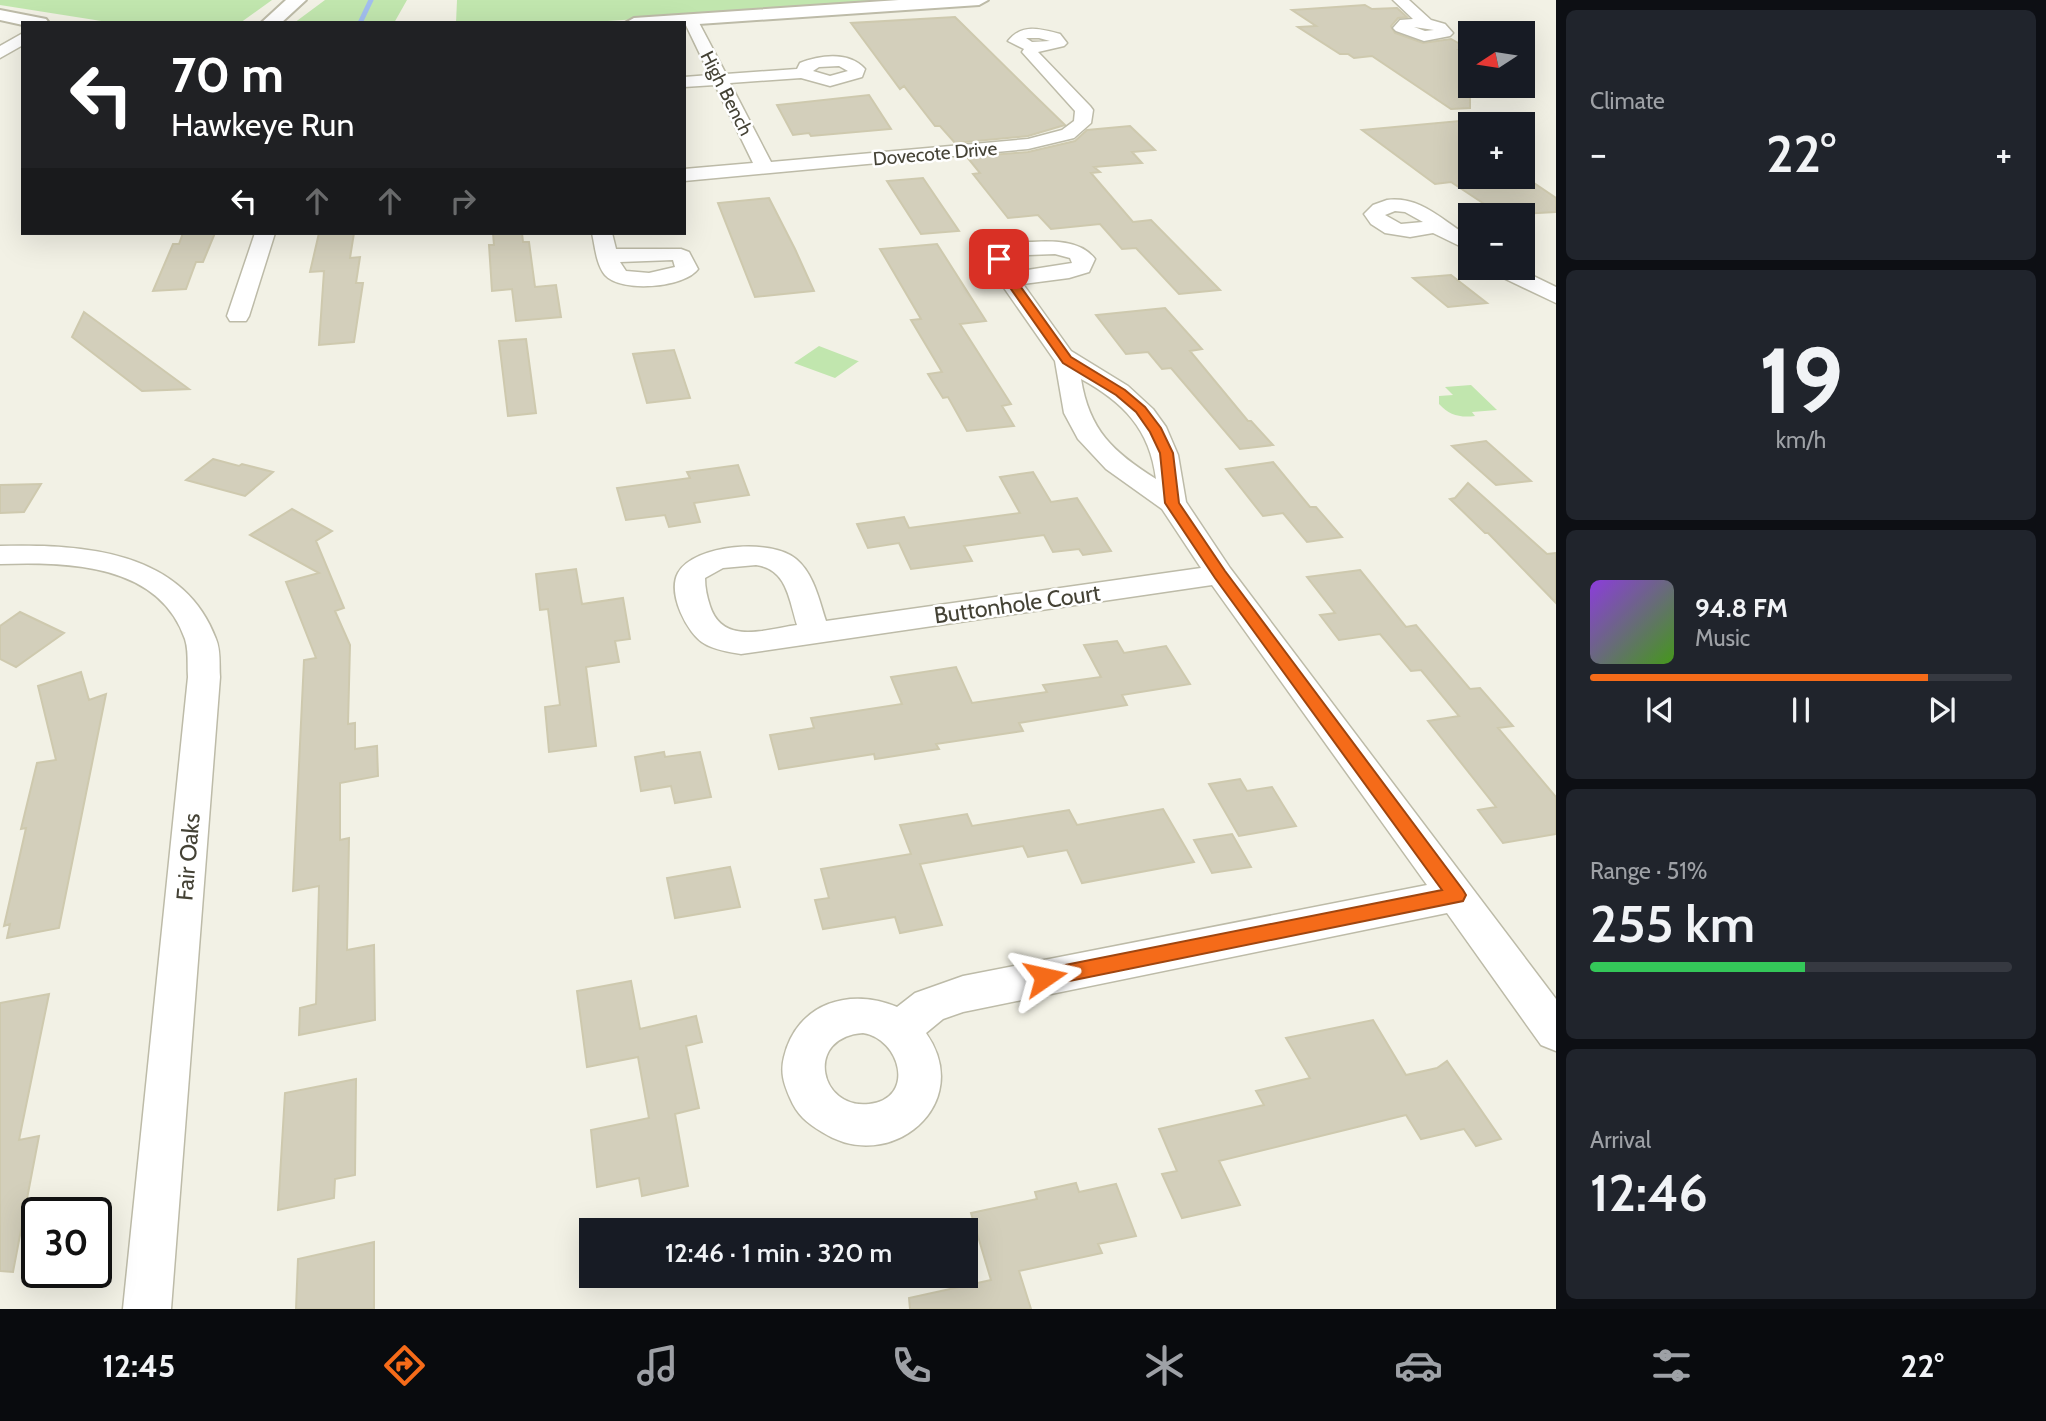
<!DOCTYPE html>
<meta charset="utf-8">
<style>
:root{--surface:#171b24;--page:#20242c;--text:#f1f3f6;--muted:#9ea1a6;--line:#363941;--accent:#f56b19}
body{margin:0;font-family:Cabin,sans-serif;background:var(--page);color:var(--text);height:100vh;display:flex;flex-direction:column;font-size:26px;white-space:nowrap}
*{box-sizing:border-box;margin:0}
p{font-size:23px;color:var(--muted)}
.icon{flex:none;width:38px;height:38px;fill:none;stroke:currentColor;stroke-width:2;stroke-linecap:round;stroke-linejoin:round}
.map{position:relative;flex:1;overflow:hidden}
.panel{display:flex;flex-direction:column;gap:10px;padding:10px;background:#0d0f14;width:490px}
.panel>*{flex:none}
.guide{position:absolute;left:21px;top:21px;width:665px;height:214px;border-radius:0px;box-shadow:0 7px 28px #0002;background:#202124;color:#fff;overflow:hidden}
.needle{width:46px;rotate:258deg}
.fabs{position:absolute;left:1458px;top:21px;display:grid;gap:14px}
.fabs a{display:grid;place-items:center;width:77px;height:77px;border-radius:0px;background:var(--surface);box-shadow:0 7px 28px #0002;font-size:35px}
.speed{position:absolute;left:21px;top:1197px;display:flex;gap:14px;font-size:35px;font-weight:700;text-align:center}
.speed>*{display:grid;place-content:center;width:91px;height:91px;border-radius:50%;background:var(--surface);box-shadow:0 7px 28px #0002;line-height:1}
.speed .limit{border:4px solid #111;border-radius:10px;background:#fff;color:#111}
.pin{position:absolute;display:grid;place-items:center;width:60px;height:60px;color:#fff;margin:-30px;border-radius:14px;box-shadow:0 4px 10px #0006}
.me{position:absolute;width:77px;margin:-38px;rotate:79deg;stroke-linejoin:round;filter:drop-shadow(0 0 5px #0008)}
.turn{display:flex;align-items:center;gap:24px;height:147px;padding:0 35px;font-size:32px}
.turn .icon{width:91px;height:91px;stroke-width:2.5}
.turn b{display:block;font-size:49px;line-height:60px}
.lanes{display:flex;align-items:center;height:66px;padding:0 35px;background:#0003;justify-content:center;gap:35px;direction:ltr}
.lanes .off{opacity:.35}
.big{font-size:52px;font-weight:600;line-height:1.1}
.panel .widget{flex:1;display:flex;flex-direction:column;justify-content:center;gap:10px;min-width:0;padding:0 24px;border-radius:10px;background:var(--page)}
.panel .dial{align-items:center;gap:0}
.dial b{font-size:91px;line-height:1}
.song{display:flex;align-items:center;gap:21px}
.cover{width:84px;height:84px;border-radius:10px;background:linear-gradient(135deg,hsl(270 70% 55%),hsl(100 70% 35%))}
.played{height:7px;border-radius:4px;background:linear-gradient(90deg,var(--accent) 80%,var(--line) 80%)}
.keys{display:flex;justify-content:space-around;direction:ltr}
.heat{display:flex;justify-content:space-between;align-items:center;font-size:38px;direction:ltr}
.charge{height:10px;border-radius:5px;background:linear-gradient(90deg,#34c759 51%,var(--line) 0)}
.trip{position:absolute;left:579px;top:1218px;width:399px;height:70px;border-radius:0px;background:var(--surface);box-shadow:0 7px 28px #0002;font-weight:600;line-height:70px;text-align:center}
.dock{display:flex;height:112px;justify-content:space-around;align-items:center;background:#090b0e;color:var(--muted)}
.dock .icon{width:49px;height:49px}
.dock .active{color:var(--accent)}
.dock b{font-size:32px;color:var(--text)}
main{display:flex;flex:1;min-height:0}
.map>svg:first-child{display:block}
.green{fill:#c1e6ae}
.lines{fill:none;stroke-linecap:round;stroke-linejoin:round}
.stream{stroke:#a2beee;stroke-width:5}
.building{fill:#d3cfbb;stroke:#cec9ae;stroke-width:2}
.minor-casing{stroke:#bdbba8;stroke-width:3}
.tertiary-casing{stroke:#bdbba8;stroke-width:4}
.minor{fill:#fff;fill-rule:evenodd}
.tertiary{fill:#fff;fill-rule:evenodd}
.route{fill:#f56b19;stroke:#9f4610;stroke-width:2}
.labels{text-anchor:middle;stroke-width:5;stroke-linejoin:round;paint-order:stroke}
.far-street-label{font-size:19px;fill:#444235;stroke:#fff}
.street-label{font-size:23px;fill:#444235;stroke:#fff}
</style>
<main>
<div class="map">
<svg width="1556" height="1309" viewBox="0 0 1556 1309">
<rect width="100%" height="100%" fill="#f2f1e5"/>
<path class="green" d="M0,0h272l-32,23h-126l-114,-18z
M325,0h82l-13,23h-100z
M457,0h470l-350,23h-121z
M819,346l39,15h1l-24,17 -41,-15z
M1471,385l26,25 -25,2 3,4c-15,2 -26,-1 -36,-12v-8l14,-1 -8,-8z"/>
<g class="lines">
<path class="stream" d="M360,23l11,-23"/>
</g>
<path class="building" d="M1365,5l7,4 25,-1 10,9 -9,1 -7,8 4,7 28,10 28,-4 18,10 -10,1 11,6v52l-19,1 -79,-53 -18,2 -6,-4h-8l-42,-27 18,-1 -24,-16z
M955,17l76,75 34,33 -37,11 -73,7 -15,-17h-5l-31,-40 -4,3 -49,-66z
M869,95l22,34 -80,7 -2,-3 -16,2 -16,-30z
M1470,120v67l61,-6 25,17v14l-55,3 -50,-33 -16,2 -73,-54z
M1130,126l25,24 -23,2 10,11 -48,4 6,5 -9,1 42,49 18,-2 69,70 -41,4 -43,-46 -14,1 -22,-25 -49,5 -13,-14 -30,3 -35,-44 7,-1 -13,-16 61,-5 47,-11 12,-11z
M923,178l36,53 -38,3 -34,-53z
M769,198l26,51 19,42 -59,6 -37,-94z
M183,233h32l-12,29h-7l-10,27 -33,2 20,-47h6z
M319,233h35l-4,25 10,-1 -4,26h7l-9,59 -35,3 5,-74 -14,1z
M493,233h29l1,9h6l6,45 21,-2 5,32 -45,4 -4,-32 -20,2 -3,-46h5z
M937,244l49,77 -26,3 51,80 -9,2 12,20 -47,5 -19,-34 -5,1 -15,-24 14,-2 -31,-52 10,-1 -41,-70z
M1451,275l36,28 -39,4 -35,-29z
M1165,308l37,41 -12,2 58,70h3l22,24 -33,4 -69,-81 -9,1 -14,-17 -22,2 -30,-39z
M84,312l105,77 -47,2 -70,-54z
M526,339l10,74 -28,3 -9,-75z
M674,350l16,48 -43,5 -14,-49z
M1486,441l45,40 -35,4 -44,-39z
M213,459l26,7 3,-2 31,8 -28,24 -59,-16z
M1273,462l37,45h6l26,30 -35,5 -24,-29 -20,3 -37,-47z
M738,465l11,30 -55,8 6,19 -31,5 -4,-12 -39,5 -9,-32 73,-10 -3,-6z
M1033,472l18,30 26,-4 34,53 -28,4 -4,-6 -26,3 -9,-17 -80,11 8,15 -61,8 -12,-26 -31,5 -11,-24 47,-7 5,11 111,-15 -20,-36z
M1468,483l79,71 9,-1v50l-68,-70h-3l-35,-34 5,-1z
M41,484l-17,28 -24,1v-28z
M292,509l40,22 -16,10 28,67 -9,3 15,34 -2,79 7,-1v26l22,-3 1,30 -38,7v57l9,-2 -2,112 27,-5 1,75 -76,15 1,-27 16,-4 3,-118 -26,5 11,-231 12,-2 -30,-76 33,-9 -69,-38z
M576,569l6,35 41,-6 7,41 -15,2 4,21 -33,5 10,79 -47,6 -4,-45 15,-2 -12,-96 -8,1 -4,-36z
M1360,570l46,57 10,-2 54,64 10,-1 33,38 -15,2 58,69v37l-53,9 -25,-33 18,-3 -68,-86 31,-5 -38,-46 -10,1 -31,-37 -41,6 -19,-25 15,-2 -28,-36z
M20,612l44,21 -48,34 -16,-8v-33z
M1117,641l7,12 42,-7 24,38 -68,11 5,10 -108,18 4,8 -87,13 3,5 -64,10 -1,-5 -95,15 -9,-34 44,-7 -3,-10 91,-14 -11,-27 65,-10 16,36 75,-11 -4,-7 58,-8 -17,-32z
M81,672l8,28 17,-6 -47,234 -52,10 3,-14 -6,2 22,-98 -5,1 16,-66 19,-3 -18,-74z
M664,752l1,5 35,-5 11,45 -36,6 -4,-17 -30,5 -6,-34z
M1240,779l7,12 25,-4 24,39 -57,10 -30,-52z
M1163,809l31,53 -112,21 -15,-33 -39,7 -5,-11 -103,18 22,61 -42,8 -5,-16 -72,12 -8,-29 14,-2 -8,-29 90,-15 -11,-29 67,-11 5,12 97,-16 8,15z
M1232,834l19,33 -39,6 -18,-33z
M730,867l10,40 -65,11 -8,-40z
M631,981l9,48 56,-13 6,26 -16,4 13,62 -24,6 13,72 -46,10 -3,-18 -42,9 -6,-57 58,-12 -11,-61 -51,10 -10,-76z
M49,994l-30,146 20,-4 -26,136 -13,-1v-268z
M1373,1020l33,55 31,-7 10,-7 54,78 -25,7 -12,-17 -43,10 -15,-24 -187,46 21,44 -58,13 -20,-44 15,-3 -18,-42 105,-24 -8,-14 54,-13 -24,-40z
M356,1079l-1,96 -20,4 -1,19 -56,12 7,-117z
M1076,1183l3,9 37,-8 20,52 -38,8 4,9 -83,18 12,38h-121l-1,-11 82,-18 -20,-67 66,-14 -2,-7z
M374,1242v67h-78l2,-50z"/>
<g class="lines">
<g class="minor-casing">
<path id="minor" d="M1393,0h16l22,20 14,4 8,9 -3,3 -26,5 -28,-10 -3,-3 7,-8 13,-1zM1414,27l20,3 -9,1z
M690,15l7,4 29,55 71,-5 3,-6c20,-8 49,-12 65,6l-3,8 -32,9 -29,-8 -71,5 41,79 257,-23 34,-9 12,-9 1,-10 -53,-59 2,-3 -16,-8c14,-18 33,-12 52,-7l7,9 -3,3 -26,6 52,54 3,4 -2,13 -17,15 -46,11 -344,32v-12l69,-6 -38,-78 -31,2v-10l26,-2 -27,-56zM1026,38h13l11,3 -18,1zM839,66l9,5 -18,5 -17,-5 6,-4z
M23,33v12l-23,13v-12z
M1387,200c35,-4 55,21 83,37v14l-37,-18 -23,4 -25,-4 -14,-9 -7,-10 9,-9zM1395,211l10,1 18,10 -22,2 -16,-9z
M255,233h20l-26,83 -3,5h-16l-3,-5z
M592,233h20l4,16h65l8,3 9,17c-14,19 -77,24 -93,6 -9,-11 -10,-29 -13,-42zM673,260l2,7 -26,6 -23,-2 -6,-9z
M1028,242c22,-1 52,-3 67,17l-6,13 -20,6 -46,6 48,67 57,35 25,23 13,18 12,28 8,47 44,66 326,431v52l-15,-6 -94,-132 -484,99 -20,7 -17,14c50,71 -36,143 -104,99 -15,-9 -25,-17 -32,-34 -6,-14 -10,-25 -6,-41 13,-54 66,-70 113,-50l18,-14 48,-17 464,-91 -215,-300 -471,69c-12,-2 -26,-4 -36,-10 -18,-10 -38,-51 -27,-71 16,-29 94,-35 118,-14 18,15 23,41 30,62l375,-53 -39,-59 -56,-40 -28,-30 -14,-26 -9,-52 -60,-86 -7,-16 10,-9zM1055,254l15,4 2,5 -57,9 -5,-11 18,-6zM1081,379c42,23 69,50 75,100 -43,-27 -67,-49 -75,-100zM756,565c31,4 33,34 41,60 -31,4 -74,21 -87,-19 -3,-9 -5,-18 -5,-28l18,-10zM863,1033c38,6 53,66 6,71 -50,6 -65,-67 -6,-71z
M1490,268h27l39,19v16l-63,-30z
M0,546c82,-2 183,4 216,93 5,12 3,26 4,38l-49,632h-48l65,-632c-1,-12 1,-26 -3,-38 -26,-76 -118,-77 -185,-75z"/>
</g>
<g class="tertiary-casing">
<path id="tertiary" d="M286,0h20l-25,23h-20z
M899,0h89l-9,5 -295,20v-2h-59l9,-5z
M0,10l46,9 3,4h-26v2l-23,-5z"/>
</g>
<use href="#minor" class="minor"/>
<use href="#tertiary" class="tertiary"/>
</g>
<path class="route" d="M995,257h7l3,8 66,92 54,33 20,17 16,21 12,25 6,50 46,68 238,319 3,5 -3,6 -418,85 -7,-2 -3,-7 3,-6 7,-2 397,-79 -227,-312 -50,-75 -5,-50 -10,-21 -14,-20 -20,-17 -53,-32 -69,-98z"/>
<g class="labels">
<g class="far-street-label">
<text transform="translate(727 93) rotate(63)" y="7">High Bench</text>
<text transform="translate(935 153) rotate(-5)" y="7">Dovecote Drive</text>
</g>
<g class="street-label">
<text transform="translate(1017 604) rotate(-8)" y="8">Buttonhole Court</text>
<text transform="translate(188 857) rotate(-85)" y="8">Fair Oaks</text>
</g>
</g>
</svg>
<div class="fabs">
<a><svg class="needle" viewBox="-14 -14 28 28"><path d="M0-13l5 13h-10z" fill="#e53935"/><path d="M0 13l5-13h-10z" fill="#9ea1a6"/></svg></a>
<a>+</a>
<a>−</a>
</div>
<div class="speed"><div class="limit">30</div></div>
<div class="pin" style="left:999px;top:259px;background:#d93025"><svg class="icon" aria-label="arrive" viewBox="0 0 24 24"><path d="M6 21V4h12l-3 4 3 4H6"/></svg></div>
<svg class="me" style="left:1045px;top:977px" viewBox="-20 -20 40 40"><path d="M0-17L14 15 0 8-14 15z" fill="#f56b19" stroke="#fff" stroke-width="4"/></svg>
<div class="trip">12:46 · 1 min · 320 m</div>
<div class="guide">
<div class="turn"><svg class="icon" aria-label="left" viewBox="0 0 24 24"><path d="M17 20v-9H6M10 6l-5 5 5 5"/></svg><div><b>70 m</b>Hawkeye Run</div></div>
<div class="lanes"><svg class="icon" aria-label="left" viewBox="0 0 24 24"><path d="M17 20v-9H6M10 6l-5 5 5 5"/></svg><svg class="icon off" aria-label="ahead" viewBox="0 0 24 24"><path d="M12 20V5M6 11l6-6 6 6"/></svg><svg class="icon off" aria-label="ahead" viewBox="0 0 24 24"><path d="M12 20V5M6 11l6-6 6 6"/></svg><svg class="icon off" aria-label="right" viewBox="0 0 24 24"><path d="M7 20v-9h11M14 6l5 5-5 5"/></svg></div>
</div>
</div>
<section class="panel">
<div class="widget"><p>Climate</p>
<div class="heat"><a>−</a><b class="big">22°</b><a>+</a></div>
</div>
<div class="widget dial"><b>19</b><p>km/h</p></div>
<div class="widget">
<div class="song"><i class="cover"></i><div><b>94.8 FM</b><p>Music</p></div></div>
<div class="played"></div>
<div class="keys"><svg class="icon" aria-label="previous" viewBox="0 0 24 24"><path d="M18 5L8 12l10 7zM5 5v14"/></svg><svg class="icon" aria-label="pause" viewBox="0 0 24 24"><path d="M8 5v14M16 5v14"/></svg><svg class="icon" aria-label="next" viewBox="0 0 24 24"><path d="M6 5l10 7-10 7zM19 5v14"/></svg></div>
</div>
<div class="widget"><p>Range · 51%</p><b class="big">255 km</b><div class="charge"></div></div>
<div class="widget"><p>Arrival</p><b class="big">12:46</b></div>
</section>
</main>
<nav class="dock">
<b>12:45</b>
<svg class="icon active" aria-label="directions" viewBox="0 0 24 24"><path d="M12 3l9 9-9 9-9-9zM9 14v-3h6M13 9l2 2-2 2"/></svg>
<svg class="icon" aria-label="music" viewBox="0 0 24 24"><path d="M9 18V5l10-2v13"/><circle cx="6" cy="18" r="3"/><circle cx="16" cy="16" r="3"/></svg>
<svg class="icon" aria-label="phone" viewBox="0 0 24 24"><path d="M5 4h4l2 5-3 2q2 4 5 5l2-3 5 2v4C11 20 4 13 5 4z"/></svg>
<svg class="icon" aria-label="climate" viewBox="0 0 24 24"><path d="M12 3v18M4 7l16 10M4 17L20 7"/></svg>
<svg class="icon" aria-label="car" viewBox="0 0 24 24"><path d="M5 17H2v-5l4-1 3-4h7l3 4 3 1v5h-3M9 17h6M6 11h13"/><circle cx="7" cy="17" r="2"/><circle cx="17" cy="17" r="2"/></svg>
<svg class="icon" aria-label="filters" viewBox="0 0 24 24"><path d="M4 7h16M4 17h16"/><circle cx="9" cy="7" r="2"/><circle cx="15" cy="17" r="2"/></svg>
<b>22°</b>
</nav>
